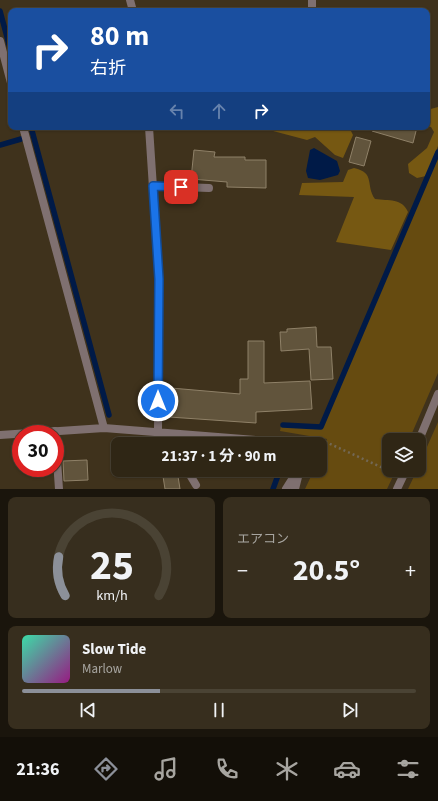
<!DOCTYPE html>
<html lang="ja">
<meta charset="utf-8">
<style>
:root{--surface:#2f2615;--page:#372e1e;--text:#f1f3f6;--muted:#a7a5a0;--line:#4a4334;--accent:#8c9099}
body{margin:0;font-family:"Source Sans 3","Noto Sans JP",sans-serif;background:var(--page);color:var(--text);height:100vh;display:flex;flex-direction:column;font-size:15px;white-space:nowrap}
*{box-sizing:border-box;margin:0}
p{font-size:13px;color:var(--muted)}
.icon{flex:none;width:22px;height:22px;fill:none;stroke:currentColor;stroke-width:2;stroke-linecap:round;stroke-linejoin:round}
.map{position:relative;height:489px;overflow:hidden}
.sheet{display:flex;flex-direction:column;gap:8px;padding:8px;background:#1a150c;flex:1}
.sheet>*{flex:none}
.guide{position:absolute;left:8px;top:8px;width:422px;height:122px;border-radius:8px;box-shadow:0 1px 3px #0004,0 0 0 1px var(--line);background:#1a4fa0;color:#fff;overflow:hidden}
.buttons{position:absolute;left:382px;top:433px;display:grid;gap:8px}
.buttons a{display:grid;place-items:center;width:44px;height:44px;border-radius:8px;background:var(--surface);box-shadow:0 1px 3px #0004,0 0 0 1px var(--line);font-size:20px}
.speed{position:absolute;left:12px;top:425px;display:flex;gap:8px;font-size:20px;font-weight:700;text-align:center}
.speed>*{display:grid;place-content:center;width:52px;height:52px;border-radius:50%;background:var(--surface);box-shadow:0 1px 3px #0004,0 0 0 1px var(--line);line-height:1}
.speed .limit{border:6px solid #d22;background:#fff;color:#111}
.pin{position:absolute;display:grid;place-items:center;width:34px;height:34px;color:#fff;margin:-17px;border-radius:8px;box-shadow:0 2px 6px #0006}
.me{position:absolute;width:44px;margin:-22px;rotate:0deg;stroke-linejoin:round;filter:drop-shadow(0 0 3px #0008)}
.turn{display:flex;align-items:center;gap:14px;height:84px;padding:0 16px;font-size:18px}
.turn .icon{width:52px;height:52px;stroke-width:2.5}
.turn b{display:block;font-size:28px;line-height:34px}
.lanes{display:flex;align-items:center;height:38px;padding:0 16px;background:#0003;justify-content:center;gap:20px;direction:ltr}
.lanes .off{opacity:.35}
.big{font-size:30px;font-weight:700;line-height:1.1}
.sheet .widget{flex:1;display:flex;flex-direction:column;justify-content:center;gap:6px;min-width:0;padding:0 14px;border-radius:8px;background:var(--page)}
.sheet .dial{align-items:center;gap:0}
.dial svg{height:104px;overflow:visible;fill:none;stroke:var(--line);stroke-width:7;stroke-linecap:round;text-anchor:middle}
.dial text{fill:var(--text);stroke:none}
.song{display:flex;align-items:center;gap:12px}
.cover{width:48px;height:48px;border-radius:6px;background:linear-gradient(135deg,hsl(160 70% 55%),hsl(310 70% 35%))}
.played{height:4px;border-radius:2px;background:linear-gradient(90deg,var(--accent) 35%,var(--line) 35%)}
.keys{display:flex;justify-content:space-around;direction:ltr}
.heat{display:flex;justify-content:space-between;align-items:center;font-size:22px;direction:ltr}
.sheet .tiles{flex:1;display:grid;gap:8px;grid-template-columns:1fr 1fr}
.widget:last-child{grid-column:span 2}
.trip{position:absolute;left:111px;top:437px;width:216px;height:40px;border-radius:8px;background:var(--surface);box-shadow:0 1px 3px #0004,0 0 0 1px var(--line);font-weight:700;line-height:40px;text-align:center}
.dock{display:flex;height:64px;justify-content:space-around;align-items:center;background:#130f08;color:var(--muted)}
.dock .icon{width:28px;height:28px}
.dock .current{color:var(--accent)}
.dock b{font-size:18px;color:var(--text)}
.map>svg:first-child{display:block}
.green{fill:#664b10}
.forest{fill:#765812}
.water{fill:#001a47}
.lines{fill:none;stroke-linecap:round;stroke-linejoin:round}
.stream{stroke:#001a47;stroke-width:5.5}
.building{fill:#61543c;stroke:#8f8168}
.path{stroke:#736855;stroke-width:2.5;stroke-dasharray:2 3;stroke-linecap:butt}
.service{stroke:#7f7070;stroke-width:8}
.minor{stroke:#7f7070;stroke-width:8}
.tertiary{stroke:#7f7070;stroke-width:8}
.route-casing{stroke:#114b97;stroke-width:10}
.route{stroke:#1a73e8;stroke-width:7}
</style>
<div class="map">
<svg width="438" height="489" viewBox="0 0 438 489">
<rect width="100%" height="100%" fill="#3f321c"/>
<path class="green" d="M438,157v216l-29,67h-20v30h7l-9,19h-82l9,-19h6v-15l7,-16 -47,-8 1,-5 41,2z
M438,422v67h-30l9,-19h2v-5z"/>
<path class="forest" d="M438,107v39l-12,30 -9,2 -8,-5 -1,-9 19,-16 7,-16 -3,-5 -4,-1v-16z
M258,127h91l4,8 -10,23 -8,-3 -20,-18 -8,3z
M354,168c22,5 11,17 21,31 14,2 27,-1 33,13l-17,38 -55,-8 18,-45 -55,-2 3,-12 41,-1 5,-12z"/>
<path class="water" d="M314,148l23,13 3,10 -2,4 -18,5 -12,-2 -2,-7 4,-21z"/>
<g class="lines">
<path class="stream" d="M0,11l11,41
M31,127l78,288
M0,145l21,-6
M283,425l38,2 117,-275
M273,489l7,-19"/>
</g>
<path class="building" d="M373,127h44l-4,16 -41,-12z
M356,137l15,4 -7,25 -15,-4z
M194,150l21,2 -1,5h31v3h21v28l-39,-1v-5l-36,-3z
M316,327l1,20h14l2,32 -22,1 -2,-31 -28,2 -1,-19h7v-3z
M248,341h16v42l46,-2 2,28 -56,3v11l-87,-6 2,-29 69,6v-15h8z
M87,460l1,20 -24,1 -1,-20z
M162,470h15l3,19h-15z"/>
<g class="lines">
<path class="path" d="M316,440l3,-1 73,33"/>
<path class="service" d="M153,186l56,2
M55,431l4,58
M158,432l11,12
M187,470l9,15"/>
<path class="minor" d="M130,0l3,11
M312,11v-11
M0,41l11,42
M23,127l81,301
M149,127l10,152 -1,153
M0,435l104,-7 201,16
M286,489l12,-19
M295,489l4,-16"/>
<path class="tertiary" d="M419,440l19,-46
M397,489l9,-19"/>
</g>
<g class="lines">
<g class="route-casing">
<path id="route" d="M158,401l1,-122 -6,-93 28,1"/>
</g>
<use href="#route" class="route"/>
</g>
</svg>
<div class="buttons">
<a><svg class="icon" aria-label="layers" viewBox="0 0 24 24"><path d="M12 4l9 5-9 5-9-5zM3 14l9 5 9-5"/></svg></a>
</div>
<div class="speed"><div class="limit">30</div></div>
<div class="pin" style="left:181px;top:187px;background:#d93025"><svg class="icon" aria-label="arrive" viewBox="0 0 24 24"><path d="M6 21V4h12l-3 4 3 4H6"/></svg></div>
<svg class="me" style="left:158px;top:401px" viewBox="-20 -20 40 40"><circle r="17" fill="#1a73e8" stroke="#fff" stroke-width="3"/><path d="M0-11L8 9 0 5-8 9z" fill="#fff"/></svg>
<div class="trip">21:37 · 1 分 · 90 m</div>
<div class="guide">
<div class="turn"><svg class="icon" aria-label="right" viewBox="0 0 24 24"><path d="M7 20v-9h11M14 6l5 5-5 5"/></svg><div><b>80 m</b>右折</div></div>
<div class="lanes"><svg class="icon off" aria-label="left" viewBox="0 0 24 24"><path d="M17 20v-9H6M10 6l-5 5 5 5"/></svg><svg class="icon off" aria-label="ahead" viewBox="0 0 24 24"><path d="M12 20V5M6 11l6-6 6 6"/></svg><svg class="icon" aria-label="right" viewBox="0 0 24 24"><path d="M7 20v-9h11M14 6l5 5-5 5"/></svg></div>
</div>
</div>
<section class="sheet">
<div class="tiles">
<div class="widget dial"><svg viewBox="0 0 100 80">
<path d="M14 69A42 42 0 1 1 86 69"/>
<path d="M14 69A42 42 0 0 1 9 39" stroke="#8c9099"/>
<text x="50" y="56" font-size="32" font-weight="700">25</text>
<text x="50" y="72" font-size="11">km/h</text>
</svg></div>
<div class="widget"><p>エアコン</p>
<div class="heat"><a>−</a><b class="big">20.5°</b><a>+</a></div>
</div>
<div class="widget">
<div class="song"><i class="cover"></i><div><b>Slow Tide</b><p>Marlow</p></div></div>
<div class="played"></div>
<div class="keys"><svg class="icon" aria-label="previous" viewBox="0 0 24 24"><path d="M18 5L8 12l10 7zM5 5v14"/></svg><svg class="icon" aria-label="pause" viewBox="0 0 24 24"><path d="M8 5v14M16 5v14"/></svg><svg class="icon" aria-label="next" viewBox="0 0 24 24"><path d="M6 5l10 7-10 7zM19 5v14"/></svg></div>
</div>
</div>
</section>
<nav class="dock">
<b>21:36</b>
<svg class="icon current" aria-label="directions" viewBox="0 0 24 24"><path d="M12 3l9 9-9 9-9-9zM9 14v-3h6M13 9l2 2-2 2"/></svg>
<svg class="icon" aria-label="music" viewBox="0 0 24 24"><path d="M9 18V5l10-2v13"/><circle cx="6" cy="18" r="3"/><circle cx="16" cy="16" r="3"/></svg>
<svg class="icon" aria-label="phone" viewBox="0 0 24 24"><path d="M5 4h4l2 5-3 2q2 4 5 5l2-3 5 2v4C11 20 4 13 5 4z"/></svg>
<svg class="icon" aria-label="climate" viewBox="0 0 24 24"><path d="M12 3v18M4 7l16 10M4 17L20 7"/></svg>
<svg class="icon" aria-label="car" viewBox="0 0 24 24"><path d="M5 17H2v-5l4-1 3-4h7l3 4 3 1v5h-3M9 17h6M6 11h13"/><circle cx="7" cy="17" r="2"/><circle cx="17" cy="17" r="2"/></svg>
<svg class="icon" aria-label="filters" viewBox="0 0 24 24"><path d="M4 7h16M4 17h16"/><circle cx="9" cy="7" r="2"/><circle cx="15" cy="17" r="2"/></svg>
</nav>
